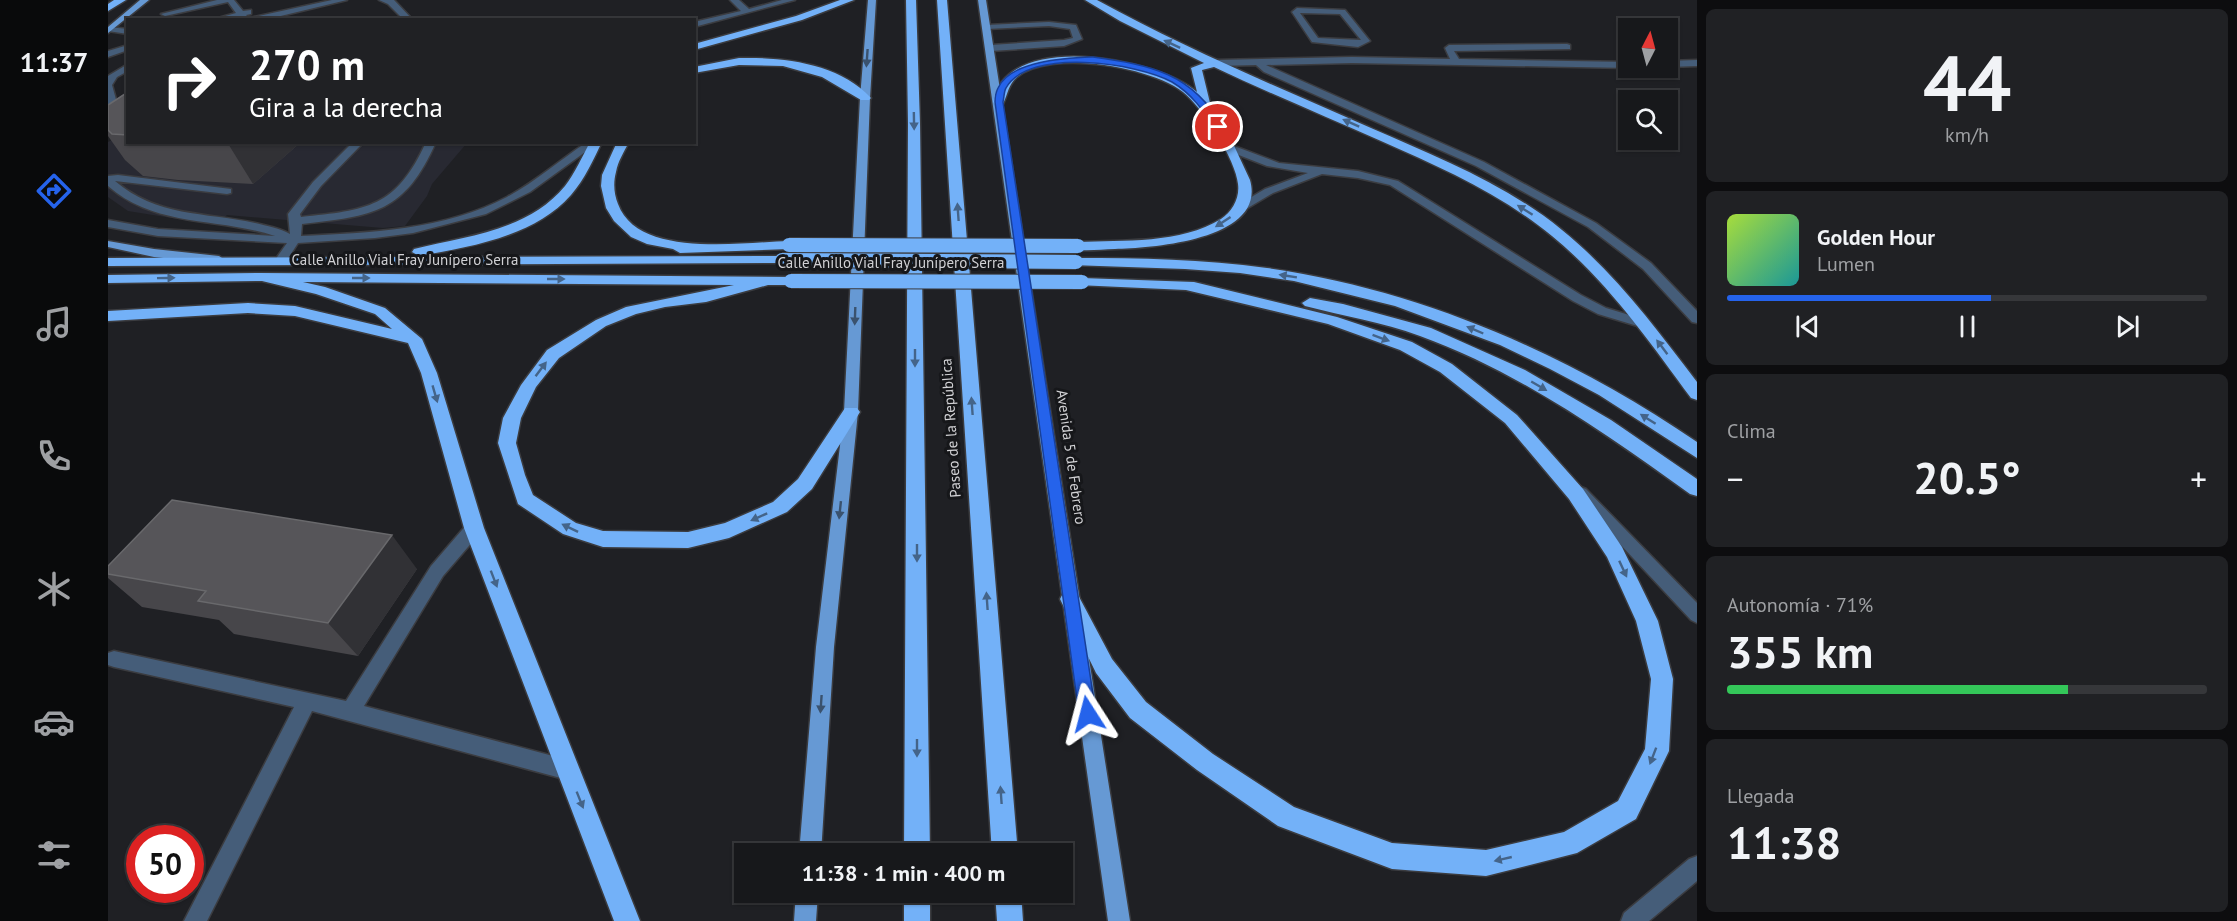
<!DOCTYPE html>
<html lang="es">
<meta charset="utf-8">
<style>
:root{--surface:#17181b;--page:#202124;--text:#f1f3f6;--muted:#9ea0a3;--line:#36373a;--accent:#2563eb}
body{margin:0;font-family:"PT Sans",sans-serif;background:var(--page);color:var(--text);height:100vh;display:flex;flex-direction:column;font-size:22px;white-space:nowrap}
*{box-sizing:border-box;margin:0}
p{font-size:20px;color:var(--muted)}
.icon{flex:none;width:33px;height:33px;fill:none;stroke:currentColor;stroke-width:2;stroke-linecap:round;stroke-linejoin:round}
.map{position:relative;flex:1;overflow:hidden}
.panel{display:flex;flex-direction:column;gap:9px;padding:9px;background:#0d0d0f;width:540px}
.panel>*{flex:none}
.banner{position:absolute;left:18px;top:18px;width:570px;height:126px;border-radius:0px;box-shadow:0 2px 4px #0004,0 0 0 2px var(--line);background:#202124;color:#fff;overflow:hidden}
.needle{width:39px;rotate:6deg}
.controls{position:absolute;left:1510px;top:18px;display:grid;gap:12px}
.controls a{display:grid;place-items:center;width:60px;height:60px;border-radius:0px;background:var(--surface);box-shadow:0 2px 4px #0004,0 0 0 2px var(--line);font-size:30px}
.speed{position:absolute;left:18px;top:825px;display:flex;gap:12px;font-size:30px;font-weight:700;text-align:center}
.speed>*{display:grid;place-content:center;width:78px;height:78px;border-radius:50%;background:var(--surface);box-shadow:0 2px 4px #0004,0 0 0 2px var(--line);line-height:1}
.speed .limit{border:9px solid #d22;background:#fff;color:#111}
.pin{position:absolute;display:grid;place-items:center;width:51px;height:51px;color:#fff;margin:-26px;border:3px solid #fff;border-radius:50%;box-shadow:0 2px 6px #0007}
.me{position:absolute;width:66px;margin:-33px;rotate:351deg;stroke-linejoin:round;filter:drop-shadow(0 0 4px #0008)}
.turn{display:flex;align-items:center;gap:21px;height:126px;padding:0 24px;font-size:27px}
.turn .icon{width:78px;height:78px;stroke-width:2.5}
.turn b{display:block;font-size:42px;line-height:51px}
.big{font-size:45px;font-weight:600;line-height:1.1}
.panel .tile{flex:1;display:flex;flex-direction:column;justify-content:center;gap:9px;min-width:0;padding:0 21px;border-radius:9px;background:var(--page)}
.panel .dial{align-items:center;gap:0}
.dial b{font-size:78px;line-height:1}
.song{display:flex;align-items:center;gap:18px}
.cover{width:72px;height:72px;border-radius:9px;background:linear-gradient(135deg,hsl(80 70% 55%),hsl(180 70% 35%))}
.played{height:6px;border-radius:3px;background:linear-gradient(90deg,var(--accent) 55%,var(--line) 55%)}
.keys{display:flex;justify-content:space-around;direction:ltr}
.heat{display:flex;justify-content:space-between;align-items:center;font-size:33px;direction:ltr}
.charge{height:9px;border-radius:4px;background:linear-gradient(90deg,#34c759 71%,var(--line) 0)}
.trip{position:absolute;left:626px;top:843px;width:339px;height:60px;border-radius:0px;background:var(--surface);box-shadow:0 2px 4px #0004,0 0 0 2px var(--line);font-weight:600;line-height:60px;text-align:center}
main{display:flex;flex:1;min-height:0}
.menu{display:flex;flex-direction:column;width:108px;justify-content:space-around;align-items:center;background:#090a0b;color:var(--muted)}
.menu .icon{width:42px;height:42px}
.menu .active{color:var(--accent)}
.menu b{font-size:27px;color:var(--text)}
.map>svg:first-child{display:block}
.built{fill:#282932}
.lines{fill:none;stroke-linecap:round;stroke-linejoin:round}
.minor-casing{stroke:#3b3c40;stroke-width:3}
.major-casing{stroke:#3b3c40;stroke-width:3}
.highway-casing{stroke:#3b3c40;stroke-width:3}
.minor{fill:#455d79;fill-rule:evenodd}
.major{fill:#6699d4;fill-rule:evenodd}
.highway{fill:#73b1f8;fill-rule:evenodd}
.highway-bridge-casing{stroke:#3b3c40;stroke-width:16;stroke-linecap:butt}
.highway-bridge{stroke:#73b1f8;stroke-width:14}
.wall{fill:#47464a}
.shaded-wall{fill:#313135}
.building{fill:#565559;stroke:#69696c;stroke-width:1.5}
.oneway{fill:#446489}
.oneway2{fill:#3a526e}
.route{fill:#2563eb;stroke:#184099;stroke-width:1.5}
.labels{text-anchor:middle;stroke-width:6;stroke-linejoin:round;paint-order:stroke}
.street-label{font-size:15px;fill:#d1d1d4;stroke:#16171a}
</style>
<main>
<nav class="menu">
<b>11:37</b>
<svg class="icon active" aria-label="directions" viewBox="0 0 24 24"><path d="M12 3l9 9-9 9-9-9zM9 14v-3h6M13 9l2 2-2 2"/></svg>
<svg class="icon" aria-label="music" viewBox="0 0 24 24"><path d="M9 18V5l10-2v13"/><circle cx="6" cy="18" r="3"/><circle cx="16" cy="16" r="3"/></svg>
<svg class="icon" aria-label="phone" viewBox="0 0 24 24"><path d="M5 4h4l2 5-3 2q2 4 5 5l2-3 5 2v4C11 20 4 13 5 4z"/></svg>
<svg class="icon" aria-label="climate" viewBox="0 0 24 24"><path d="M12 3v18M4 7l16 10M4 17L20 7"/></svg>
<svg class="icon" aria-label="car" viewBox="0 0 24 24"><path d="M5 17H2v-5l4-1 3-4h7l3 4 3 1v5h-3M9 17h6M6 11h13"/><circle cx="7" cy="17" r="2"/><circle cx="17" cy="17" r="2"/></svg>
<svg class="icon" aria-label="filters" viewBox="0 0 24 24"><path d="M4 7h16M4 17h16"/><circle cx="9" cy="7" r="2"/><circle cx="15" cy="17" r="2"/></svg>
</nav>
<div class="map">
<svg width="1589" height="921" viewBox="0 0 1589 921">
<rect width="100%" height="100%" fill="#1f2024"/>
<path class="built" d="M8,138l12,4 339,1 -35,41 -5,12 -22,30 -22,2 -156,-13 -12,10 -87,-14 -20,-14v-55z"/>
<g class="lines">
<g class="minor-casing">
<path id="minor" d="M109,0h17l9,11 8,-1v4l-5,1 3,3 83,-18h15l-83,20h-23l-2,-3 -28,3 25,-7 -8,-11 -63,14 -4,-2z
M271,0h15l19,20h-9l-16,-16z
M622,0h9l10,9 33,-9h13l-101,27v-5l47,-11z
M1189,8l48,2 25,31 -12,6 -46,-5 -20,-30zM1192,13l40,1 21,26 -43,-2z
M941,22l27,3 6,14 -18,7 -73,5 -4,-3 4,-3 73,-5 9,-2 -3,-9 -21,-3 -62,3 -4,-2 4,-2z
M0,27l20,2v5l-20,-3z
M1459,44l3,1v4l-116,2 5,8 170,3 1,6 -278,-5 -86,2 218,97 112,61 55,40 46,48v12l-5,-1 -49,-53 -55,-42 -112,-61 -212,-94 -8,-7 -39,1 -4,-3 4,-3 135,-3 98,2 -5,-11 4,-3z
M20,45v5l-20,7v-6z
M1589,60v6l-29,1v-6z
M20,64v7l-11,6 -5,8 8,29 -8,2 -4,-11v-29z
M245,142h11l-43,44 -21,28 1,3c66,-7 95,-9 125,-75h10c-31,71 -63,74 -134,82l-1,12c68,-3 144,-6 206,-39 28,-15 53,-37 80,-55h12l-69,50 -44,22 -73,19 -38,5 -77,5 -13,20 -4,1 -6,-4 12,-17 -129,-7 -50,-9v-7l50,9 117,7c-57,-19 -119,-8 -167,-50v-10l10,-1 113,14v4l-4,1 -112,-13c42,36 89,31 140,42 12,3 25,5 35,11l-2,-20 25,-32z
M1118,146h8l45,17 79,8 40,10 183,114 25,13 43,13 1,3 -6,4 -46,-14 -25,-13 -183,-116 -32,-7 -36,-4 -49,19 -27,16h-8v-4l27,-16 43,-16 -41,-7 -41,-16z
M1473,487l5,2 111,114v20l-6,-3 -115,-123 -3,-4 3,-4z
M366,522l6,1 2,5 -2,5 -37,43 -79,130 204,54 7,3 3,7 -3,7 -7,3 -256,-69 -105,210h-23l110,-214 -180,-40 -6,-2v-12l6,-2 232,50 85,-135 37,-43z
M1589,856v25l-48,40h-28l3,-8 65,-54z"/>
</g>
<g class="major-casing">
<path id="major" d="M32,0h9l-41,33v-6z
M760,0h8l-6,98 -12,314 -24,235 -13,207h-22l17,-207 28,-235 16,-314z
M870,0h8l144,921h-22z
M0,241l46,8 65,7 6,4 -6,4 -65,-7 -46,-10z
M688,892h22l-2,29h-22z"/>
</g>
<g class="highway-casing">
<path id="highway" d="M6,0h12l-18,11v-7z
M732,0h14l-52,20 -108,30v-6l102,-28z
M798,0h10l4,124 10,730h-26l4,-730z
M829,0h10l71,854h-26z
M977,0h12c89,49 181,87 274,128 66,29 135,56 191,102 53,43 94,98 135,152v18l-6,-2c-42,-57 -84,-117 -139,-162 -51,-42 -112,-69 -171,-95 -56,-25 -112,-48 -167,-74l-12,3 9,37 19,30 20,43c17,60 -98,68 -135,69 -14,0 -29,3 -42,0l-2,-3 2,-3 5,-1c45,-2 103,2 143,-23 11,-7 19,-21 17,-35 -2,-24 -36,-77 -55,-92 -32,-25 -133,-43 -166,-15 -9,8 -9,17 -14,27h-8l-2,-2c14,-73 164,-44 204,-10l-6,-24 13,-5 -84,-42z
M631,58c44,-1 100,5 132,40l-2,2h-8l-39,-23 -39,-11 -44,-1 -45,8v-6z
M482,142h12c-9,18 -17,37 -31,53 -36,41 -100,52 -152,61l-7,-4 2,-3c52,-13 114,-18 151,-63 10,-13 17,-29 25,-44z
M509,142h12c-5,10 -11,19 -13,30 -3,11 -2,22 2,32 20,55 125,38 171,37l7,4 -7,4 -109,4 -7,-4 -26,-5 -16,-7 -17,-16 -8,-13 -5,-22 1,-11z
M674,256l5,1 2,3 -2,3 -679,3v-8z
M968,258c64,0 127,1 191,10 155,22 301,86 430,174v16l-98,-63 -49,-26 -50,-24 -105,-39 -101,-25 -54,-8 -55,-4 -114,-4 -2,-3z
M154,273l529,4 7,4 -7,4h-23l-62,17 -41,5 -29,7 -30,12 -47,32 -23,29 -15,31 -5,25 9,32 8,20 43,28 27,8 85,1 37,-9 48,-21 25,-23 47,-71h12l3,4 -48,77 -25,23 -58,26 -41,10 -85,-1 -40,-13 -45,-30 -20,-61 5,-25 18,-33 26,-35 49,-30 30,-13 108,-22 -431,-3 22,5 60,21 37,31 15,34 47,155 156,393h-26l-150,-393 -43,-155 -13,-30 -113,-27 -47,-3 -140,8v-10l140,-8 47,3 97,23 -17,-15 -59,-20 -54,-13 -154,2v-8z
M974,278l112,4 143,35 75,25 40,22 65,51 66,74 39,58 36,74 15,58 -4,72 -33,68 -59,34 -91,23 -94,-7 -114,-43 -81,-56 -67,-52 -34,-45 -36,-74 3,-6 7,-3 7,3 35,66 34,43 67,52 81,53 98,36 94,7 78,-18 54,-31 27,-52 6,-70 -15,-58 -29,-64 -38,-58 -64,-76 -65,-51 -40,-22 -72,-26 -142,-34 -109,-5 -2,-3 2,-3z
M1202,298l33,6 88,24 94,42 86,50 86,59v17l-7,-2c-85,-61 -171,-122 -270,-158 -38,-14 -77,-20 -115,-30l-3,-3z
M796,892h26v29h-26z
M887,892h26l2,29h-26z"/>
</g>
<use href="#minor" class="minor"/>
<use href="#major" class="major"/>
<use href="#highway" class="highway"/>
<g class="highway-bridge-casing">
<path id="highway-bridge" d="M681,245l289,1
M674,260l294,2
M683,281l291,1"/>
</g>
<use href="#highway-bridge" class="highway-bridge"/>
</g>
<path class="wall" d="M20,92v50h173l-48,42 -75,-4 -35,-4 -18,-16 -17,-24v-31z
M0,566l309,3 -59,87 -124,-22 -15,-14 -77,-13 -34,-29z"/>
<path class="shaded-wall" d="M119,142h74l-48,42z
M284,535l25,34 -59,87 -30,-33z"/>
<path class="building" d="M20,92v43l-16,-1 -4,-4v-25z
M64,500l220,35 -64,88 -130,-22 8,-10 -98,-17v-8z"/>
<defs><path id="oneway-solid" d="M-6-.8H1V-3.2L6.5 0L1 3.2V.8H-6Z" transform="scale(1.5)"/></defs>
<g class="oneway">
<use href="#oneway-solid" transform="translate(1064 44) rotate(-155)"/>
<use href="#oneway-solid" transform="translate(806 121) rotate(89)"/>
<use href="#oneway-solid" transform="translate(1243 123) rotate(-156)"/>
<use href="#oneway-solid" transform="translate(1417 210) rotate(-148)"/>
<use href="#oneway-solid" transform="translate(850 212) rotate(-94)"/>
<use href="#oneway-solid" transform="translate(1115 222) rotate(147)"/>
<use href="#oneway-solid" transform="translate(1180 276) rotate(-171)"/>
<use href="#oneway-solid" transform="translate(58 278) rotate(-1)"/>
<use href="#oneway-solid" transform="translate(253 278)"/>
<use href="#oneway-solid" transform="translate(448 279)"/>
<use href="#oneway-solid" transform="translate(1367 330) rotate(-157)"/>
<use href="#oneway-solid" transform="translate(1273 338) rotate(20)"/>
<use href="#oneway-solid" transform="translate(1554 347) rotate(-127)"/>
<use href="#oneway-solid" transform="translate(807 358) rotate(90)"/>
<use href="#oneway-solid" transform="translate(433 369) rotate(-53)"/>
<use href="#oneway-solid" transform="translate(1431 386) rotate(30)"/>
<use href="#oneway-solid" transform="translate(327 394) rotate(74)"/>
<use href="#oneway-solid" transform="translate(864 406) rotate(-94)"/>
<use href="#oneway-solid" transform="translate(1540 419) rotate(-148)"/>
<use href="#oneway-solid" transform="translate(651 517) rotate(156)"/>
<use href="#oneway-solid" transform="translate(462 528) rotate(-154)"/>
<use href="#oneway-solid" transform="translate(809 553) rotate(90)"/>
<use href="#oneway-solid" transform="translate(1515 569) rotate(65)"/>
<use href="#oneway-solid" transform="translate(386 579) rotate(69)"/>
<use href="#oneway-solid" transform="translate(879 601) rotate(-94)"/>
<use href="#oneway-solid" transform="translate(809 748) rotate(90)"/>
<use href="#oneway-solid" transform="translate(1545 756) rotate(111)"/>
<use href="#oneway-solid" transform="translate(893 795) rotate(-94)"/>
<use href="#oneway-solid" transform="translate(472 800) rotate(68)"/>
<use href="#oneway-solid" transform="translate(1395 859) rotate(167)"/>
</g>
<g class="oneway2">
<use href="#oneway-solid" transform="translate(759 58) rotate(94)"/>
<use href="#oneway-solid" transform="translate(747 316) rotate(92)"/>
<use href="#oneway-solid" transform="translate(732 510) rotate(96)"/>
<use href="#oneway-solid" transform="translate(713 704) rotate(94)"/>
</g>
<path class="route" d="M985,57c58,8 99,16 130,70l-8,2c-12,-19 -23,-35 -43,-47 -34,-19 -143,-35 -166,6 -2,3 -2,10 -3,14l93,612 -2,6 -6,2 -6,-2 -3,-6 -84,-612c0,-5 1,-10 3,-14 13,-28 69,-30 95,-31z"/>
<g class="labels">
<g class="street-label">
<text x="297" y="265">Calle Anillo Vial Fray Junípero Serra</text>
<text x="783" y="268">Calle Anillo Vial Fray Junípero Serra</text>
<text transform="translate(843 428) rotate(-94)" y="5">Paseo de la República</text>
<text transform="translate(963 457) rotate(82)" y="5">Avenida 5 de Febrero</text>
</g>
</g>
</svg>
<div class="controls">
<a><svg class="needle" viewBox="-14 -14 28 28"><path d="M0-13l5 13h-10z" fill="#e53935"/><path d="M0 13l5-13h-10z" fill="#9ea0a3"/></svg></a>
<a><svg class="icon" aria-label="search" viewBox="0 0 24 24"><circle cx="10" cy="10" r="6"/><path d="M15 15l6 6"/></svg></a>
</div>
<div class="speed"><div class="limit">50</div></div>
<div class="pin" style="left:1110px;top:127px;background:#d93025"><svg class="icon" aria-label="arrive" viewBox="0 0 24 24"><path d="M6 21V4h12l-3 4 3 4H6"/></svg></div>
<svg class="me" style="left:980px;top:714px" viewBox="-20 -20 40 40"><path d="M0-17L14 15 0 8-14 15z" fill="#2563eb" stroke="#fff" stroke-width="4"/></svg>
<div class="trip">11:38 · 1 min · 400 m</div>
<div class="banner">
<div class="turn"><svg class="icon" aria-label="right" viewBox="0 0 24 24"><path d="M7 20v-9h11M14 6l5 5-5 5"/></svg><div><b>270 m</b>Gira a la derecha</div></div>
</div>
</div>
<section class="panel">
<div class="tile dial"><b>44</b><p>km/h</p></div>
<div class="tile">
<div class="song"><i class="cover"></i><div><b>Golden Hour</b><p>Lumen</p></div></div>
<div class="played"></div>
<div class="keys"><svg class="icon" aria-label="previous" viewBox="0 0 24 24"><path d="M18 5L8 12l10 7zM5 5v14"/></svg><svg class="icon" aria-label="pause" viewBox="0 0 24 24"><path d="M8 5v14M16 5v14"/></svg><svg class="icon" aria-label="next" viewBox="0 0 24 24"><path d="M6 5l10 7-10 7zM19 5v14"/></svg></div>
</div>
<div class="tile"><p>Clima</p>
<div class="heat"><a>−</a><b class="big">20.5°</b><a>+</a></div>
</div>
<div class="tile"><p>Autonomía · 71%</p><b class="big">355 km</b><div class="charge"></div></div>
<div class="tile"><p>Llegada</p><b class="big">11:38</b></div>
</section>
</main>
